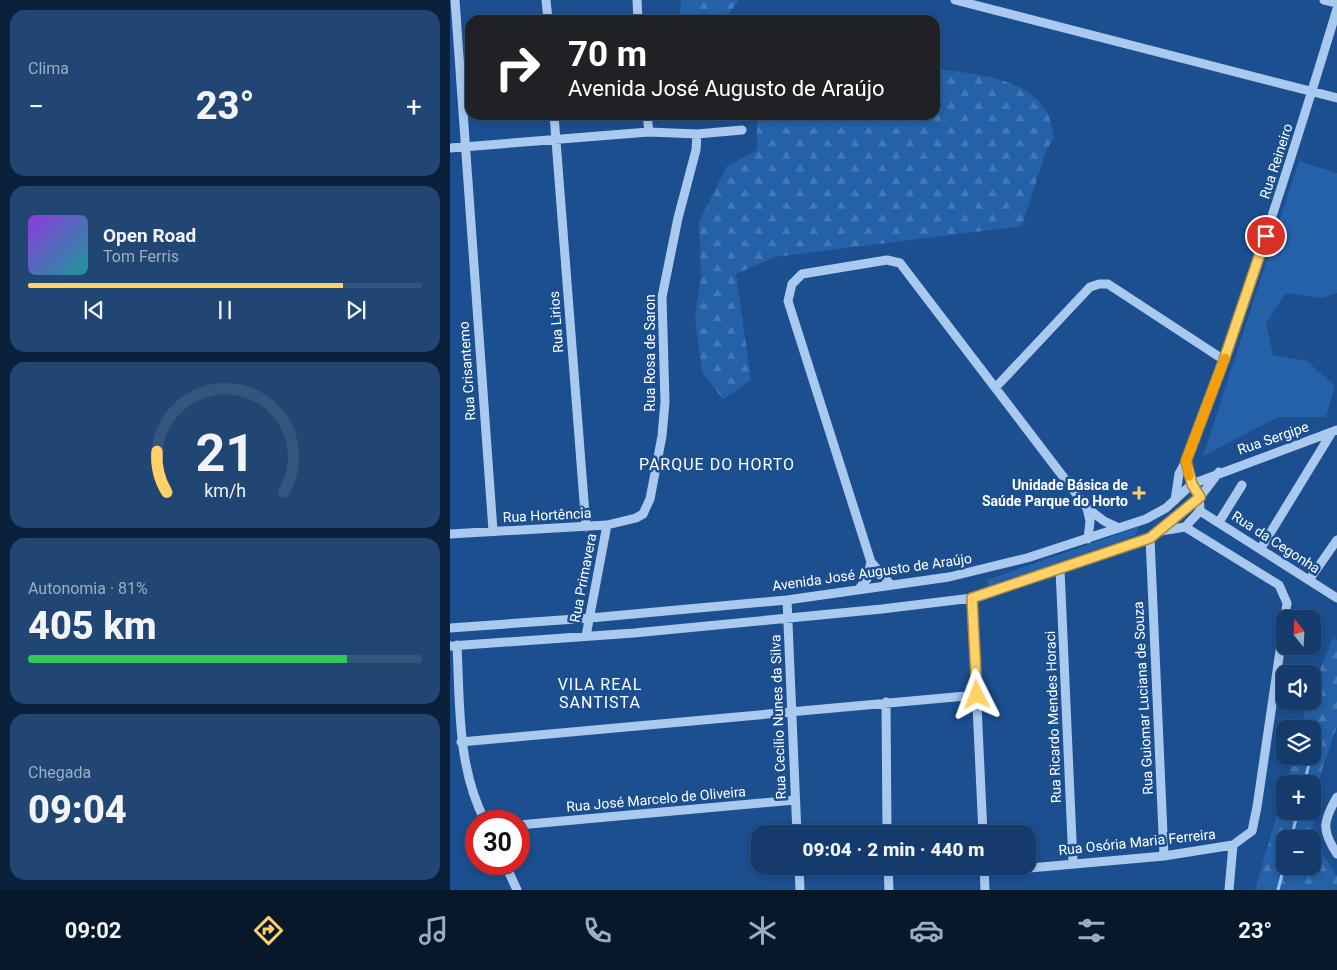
<!DOCTYPE html>
<html lang="pt">
<meta charset="utf-8">
<style>
:root{--surface:#143b6b;--page:#214673;--text:#f1f3f6;--muted:#9dadc1;--line:#33557e;--accent:#ffd166}
body{margin:0;font-family:Roboto,sans-serif;background:var(--page);color:var(--text);height:100vh;display:flex;flex-direction:column;font-size:19px;white-space:nowrap}
*{box-sizing:border-box;margin:0}
p{font-size:16px;color:var(--muted)}
.icon{flex:none;width:28px;height:28px;fill:none;stroke:currentColor;stroke-width:2;stroke-linecap:round;stroke-linejoin:round}
.map{position:relative;flex:1;overflow:hidden}
.sheet{display:flex;flex-direction:column;gap:10px;padding:10px;background:#0b203b;width:450px}
.sheet>*{flex:none}
.top-card{position:absolute;left:15px;top:15px;width:475px;height:105px;border-radius:15px;box-shadow:0 2px 8px #0003,0 0 0 1px var(--line);background:#202124;color:#fff;overflow:hidden}
.needle{width:32px;rotate:342deg}
.tools{position:absolute;left:826px;top:610px;display:grid;gap:10px}
.tools a{display:grid;place-items:center;width:45px;height:45px;border-radius:10px;background:var(--surface);box-shadow:0 2px 8px #0003,0 0 0 1px var(--line);font-size:25px}
.speed{position:absolute;left:15px;top:810px;display:flex;gap:10px;font-size:25px;font-weight:700;text-align:center}
.speed>*{display:grid;place-content:center;width:65px;height:65px;border-radius:50%;background:var(--surface);box-shadow:0 2px 8px #0003,0 0 0 1px var(--line);line-height:1}
.speed .limit{border:8px solid #d22;background:#fff;color:#111}
.pin{position:absolute;display:grid;place-items:center;width:42px;height:42px;color:#fff;margin:-21px;border:2px solid #fff;border-radius:50%;box-shadow:0 1px 5px #0007}
.me{position:absolute;width:55px;margin:-28px;rotate:357deg;stroke-linejoin:round;filter:drop-shadow(0 0 4px #0008)}
.turn{display:flex;align-items:center;gap:18px;height:105px;padding:0 20px;font-size:22px}
.turn .icon{width:65px;height:65px;stroke-width:2.5}
.turn b{display:block;font-size:35px;line-height:42px}
.big{font-size:38px;font-weight:800;line-height:1.1}
.sheet .card{flex:1;display:flex;flex-direction:column;justify-content:center;gap:8px;min-width:0;padding:0 18px;border-radius:15px;background:var(--page)}
.sheet .dial{align-items:center;gap:0}
.dial svg{height:130px;overflow:visible;fill:none;stroke:var(--line);stroke-width:7;stroke-linecap:round;text-anchor:middle}
.dial text{fill:var(--text);stroke:none}
.song{display:flex;align-items:center;gap:15px}
.cover{width:60px;height:60px;border-radius:8px;background:linear-gradient(135deg,hsl(270 70% 55%),hsl(180 70% 35%))}
.played{height:5px;border-radius:2px;background:linear-gradient(90deg,var(--accent) 80%,var(--line) 80%)}
.keys{display:flex;justify-content:space-around;direction:ltr}
.heat{display:flex;justify-content:space-between;align-items:center;font-size:28px;direction:ltr}
.charge{height:8px;border-radius:4px;background:linear-gradient(90deg,#34c759 81%,var(--line) 0)}
.trip{position:absolute;left:301px;top:825px;width:285px;height:50px;border-radius:15px;background:var(--surface);box-shadow:0 2px 8px #0003,0 0 0 1px var(--line);font-weight:800;line-height:50px;text-align:center}
.tab-bar{display:flex;height:80px;justify-content:space-around;align-items:center;background:#08182b;color:var(--muted)}
.tab-bar .icon{width:35px;height:35px}
.tab-bar .selected{color:var(--accent)}
.tab-bar b{font-size:22px;color:var(--text)}
main{display:flex;flex:1;min-height:0}
.map>svg:first-child{display:block}
.green{fill:#2461a8}
.forest{fill:url(#forest-firs)}
.lines{fill:none;stroke-linecap:round;stroke-linejoin:round}
.stream{stroke:#9cc4f0;stroke-width:3}
.minor{stroke:#a9c9ee;stroke-width:9}
.route-casing{stroke:#a68842;stroke-width:12}
.route{stroke:#ffd166;stroke-width:9}
.slow{stroke:#f59e0b;stroke-width:9}
.poi-dot{fill:#ffd166;stroke:#1b4f8f;stroke-width:2}
.labels{text-anchor:middle;stroke-width:5;stroke-linejoin:round;paint-order:stroke}
.street-label{font-size:14px;fill:#fff;stroke:#1b4f8f}
.poi-label{font-size:14px;font-weight:bold;fill:#fff;stroke:#1b4f8f;text-anchor:end}
.quarter-label{font-size:16px;letter-spacing:1px;fill:#fff;stroke:#1b4f8f}
</style>
<main>
<section class="sheet">
<div class="card"><p>Clima</p>
<div class="heat"><a>−</a><b class="big">23°</b><a>+</a></div>
</div>
<div class="card">
<div class="song"><i class="cover"></i><div><b>Open Road</b><p>Tom Ferris</p></div></div>
<div class="played"></div>
<div class="keys"><svg class="icon" aria-label="previous" viewBox="0 0 24 24"><path d="M18 5L8 12l10 7zM5 5v14"/></svg><svg class="icon" aria-label="pause" viewBox="0 0 24 24"><path d="M8 5v14M16 5v14"/></svg><svg class="icon" aria-label="next" viewBox="0 0 24 24"><path d="M6 5l10 7-10 7zM19 5v14"/></svg></div>
</div>
<div class="card dial"><svg viewBox="0 0 100 80">
<path d="M14 69A42 42 0 1 1 86 69"/>
<path d="M14 69A42 42 0 0 1 8 44" stroke="#ffd166"/>
<text x="50" y="56" font-size="32" font-weight="700">21</text>
<text x="50" y="72" font-size="11">km/h</text>
</svg></div>
<div class="card"><p>Autonomia · 81%</p><b class="big">405 km</b><div class="charge"></div></div>
<div class="card"><p>Chegada</p><b class="big">09:04</b></div>
</section>
<div class="map">
<svg width="887" height="890" viewBox="0 0 887 890">
<defs>
<pattern id="forest-firs" width="22" height="20" patternUnits="userSpaceOnUse" patternTransform="scale(1.25)"><rect width="22" height="20" fill="#2461a8"/><path d="M5 1l3.5 6h-7zM16 11l3.5 6h-7z" fill="#4579b5"/></pattern>
</defs>
<rect width="100%" height="100%" fill="#1b4f8f"/>
<path class="green" d="M849,161l38,12v120l-14,5 -37,-5 -20,31 7,31 34,6 28,25 -9,31h-47l-76,39z
M688,527l-1,7 -9,4 -140,48 -1,-6z"/>
<path class="forest" d="M231,0h58l-15,20h-44z
M485,68c37,7 89,7 111,43 5,7 6,18 8,26l-8,14 -24,75 -247,31 -39,17 15,106 -28,19 -21,-27 -7,-53 6,-43 -2,-54 28,-56 30,-16v-35h178z
M883,638l4,2v86l-16,47 -10,66h-26v27h27l1,-26 24,36v14h-82l30,-103v24h27v-27h-26l7,-28h19v-27h-12l8,-28h4l1,-15z"/>
<g class="lines">
<path class="stream" d="M862,750l2,-5
M854,784l7,-28
M841,839l7,-28
M828,890l7,-27"/>
<path class="minor" d="M5,0l38,531
M96,0l2,20
M187,0l1,20
M505,0l382,98
M874,0l13,3
M104,115l32,412
M197,115l2,17
M0,148l199,-16 48,2 45,-4
M546,387l94,-100 9,-3h9l116,76
M725,500l4,-26 7,-13c57,-149 105,-300 151,-452
M637,508l3,13 -2,18
M750,511l137,87
M769,522l23,-37
M711,531l24,-4 15,-16c1,-19 -12,-31 -14,-50
M0,534l157,-9 29,-7 7,-4 7,-15 12,-63 3,-34 -3,-105 16,-79 18,-68 1,-16
M700,538l14,318
M811,548l71,-116
M610,569l13,294
M859,580l28,-40
M441,585l-20,-23 -83,-261 4,-17 10,-10 85,-14 13,3 187,245 17,13 15,7
M408,590l9,-11 4,-17
M522,598l11,236
M337,600l10,234
M0,628l140,-10 197,-18 162,-23 78,-19 119,-39 20,-11 26,-24 145,-54
M136,636l21,-111
M7,645c3,60 0,122 28,176
M0,646l184,-13 248,-24 90,-11 178,-60 50,-41 19,-25
M436,702l1,132
M11,742l516,-47
M887,797c-14,24 -16,33 0,57
M69,825l276,-25
M55,864l12,26
M349,866l1,24
M438,866l1,24
M534,866l1,24
M535,872l179,-16 69,-11 19,-14 5,-24 30,-204 -8,-18 -94,-58
M779,890l4,-45"/>
</g>
<g class="lines">
<g class="route-casing">
<path id="route" d="M527,695l-5,-97 178,-60 50,-41 -8,-13 -6,-23 38,-101 42,-124"/>
</g>
<use href="#route" class="route"/>
<path class="slow" d="M739,476l-3,-15 39,-103"/>
</g>
<path class="poi-dot" d="M686.5 485.5h5v5h5v5h-5v5h-5v-5h-5v-5h5z"/>
<g class="labels">
<g class="street-label">
<text transform="translate(826 161) rotate(-72)" y="5">Rua Reineiro</text>
<text transform="translate(106 322) rotate(-94)" y="5">Rua Lirios</text>
<text transform="translate(200 353) rotate(-90)" y="5">Rua Rosa de Saron</text>
<text transform="translate(17 371) rotate(-94)" y="5">Rua Crisantemo</text>
<text transform="translate(823 438) rotate(-19)" y="5">Rua Sergipe</text>
<text transform="translate(97 515) rotate(-3)" y="5">Rua Hortência</text>
<text transform="translate(826 542) rotate(33)" y="5">Rua da Cegonha</text>
<text transform="translate(422 572) rotate(-8)" y="5">Avenida José Augusto de Araújo</text>
<text transform="translate(133 578) rotate(-79)" y="5">Rua Primavera</text>
<text transform="translate(693 698) rotate(-93)" y="5">Rua Guiomar Luciana de Souza</text>
<text transform="translate(328 717) rotate(-92)" y="5">Rua Cecilio Nunes da Silva</text>
<text transform="translate(603 717) rotate(-92)" y="5">Rua Ricardo Mendes Horaci</text>
<text transform="translate(206 799) rotate(-5)" y="5">Rua José Marcelo de Oliveira</text>
<text transform="translate(687 842) rotate(-6)" y="5">Rua Osória Maria Ferreira</text>
</g>
<g class="poi-label">
<text x="678" y="490">Unidade Básica de<tspan x="678" dy="16">Saúde Parque do Horto</tspan></text>
</g>
<g class="quarter-label">
<text x="267" y="470">PARQUE DO HORTO</text>
<text x="150" y="690">VILA REAL<tspan x="150" dy="18">SANTISTA</tspan></text>
</g>
</g>
</svg>
<div class="tools">
<a><svg class="needle" viewBox="-14 -14 28 28"><path d="M0-13l5 13h-10z" fill="#e53935"/><path d="M0 13l5-13h-10z" fill="#9dadc1"/></svg></a>
<a><svg class="icon" aria-label="sound" viewBox="0 0 24 24"><path d="M4 9h4l5-4v14l-5-4H4zM17 9q2 3 0 6"/></svg></a>
<a><svg class="icon" aria-label="layers" viewBox="0 0 24 24"><path d="M12 4l9 5-9 5-9-5zM3 14l9 5 9-5"/></svg></a>
<a>+</a>
<a>−</a>
</div>
<div class="speed"><div class="limit">30</div></div>
<div class="pin" style="left:816px;top:236px;background:#d93025"><svg class="icon" aria-label="arrive" viewBox="0 0 24 24"><path d="M6 21V4h12l-3 4 3 4H6"/></svg></div>
<svg class="me" style="left:527px;top:695px" viewBox="-20 -20 40 40"><path d="M0-17L14 15 0 8-14 15z" fill="#ffd166" stroke="#fff" stroke-width="4"/></svg>
<div class="trip">09:04 · 2 min · 440 m</div>
<div class="top-card">
<div class="turn"><svg class="icon" aria-label="right" viewBox="0 0 24 24"><path d="M7 20v-9h11M14 6l5 5-5 5"/></svg><div><b>70 m</b>Avenida José Augusto de Araújo</div></div>
</div>
</div>
</main>
<nav class="tab-bar">
<b>09:02</b>
<svg class="icon selected" aria-label="directions" viewBox="0 0 24 24"><path d="M12 3l9 9-9 9-9-9zM9 14v-3h6M13 9l2 2-2 2"/></svg>
<svg class="icon" aria-label="music" viewBox="0 0 24 24"><path d="M9 18V5l10-2v13"/><circle cx="6" cy="18" r="3"/><circle cx="16" cy="16" r="3"/></svg>
<svg class="icon" aria-label="phone" viewBox="0 0 24 24"><path d="M5 4h4l2 5-3 2q2 4 5 5l2-3 5 2v4C11 20 4 13 5 4z"/></svg>
<svg class="icon" aria-label="climate" viewBox="0 0 24 24"><path d="M12 3v18M4 7l16 10M4 17L20 7"/></svg>
<svg class="icon" aria-label="car" viewBox="0 0 24 24"><path d="M5 17H2v-5l4-1 3-4h7l3 4 3 1v5h-3M9 17h6M6 11h13"/><circle cx="7" cy="17" r="2"/><circle cx="17" cy="17" r="2"/></svg>
<svg class="icon" aria-label="filters" viewBox="0 0 24 24"><path d="M4 7h16M4 17h16"/><circle cx="9" cy="7" r="2"/><circle cx="15" cy="17" r="2"/></svg>
<b>23°</b>
</nav>
